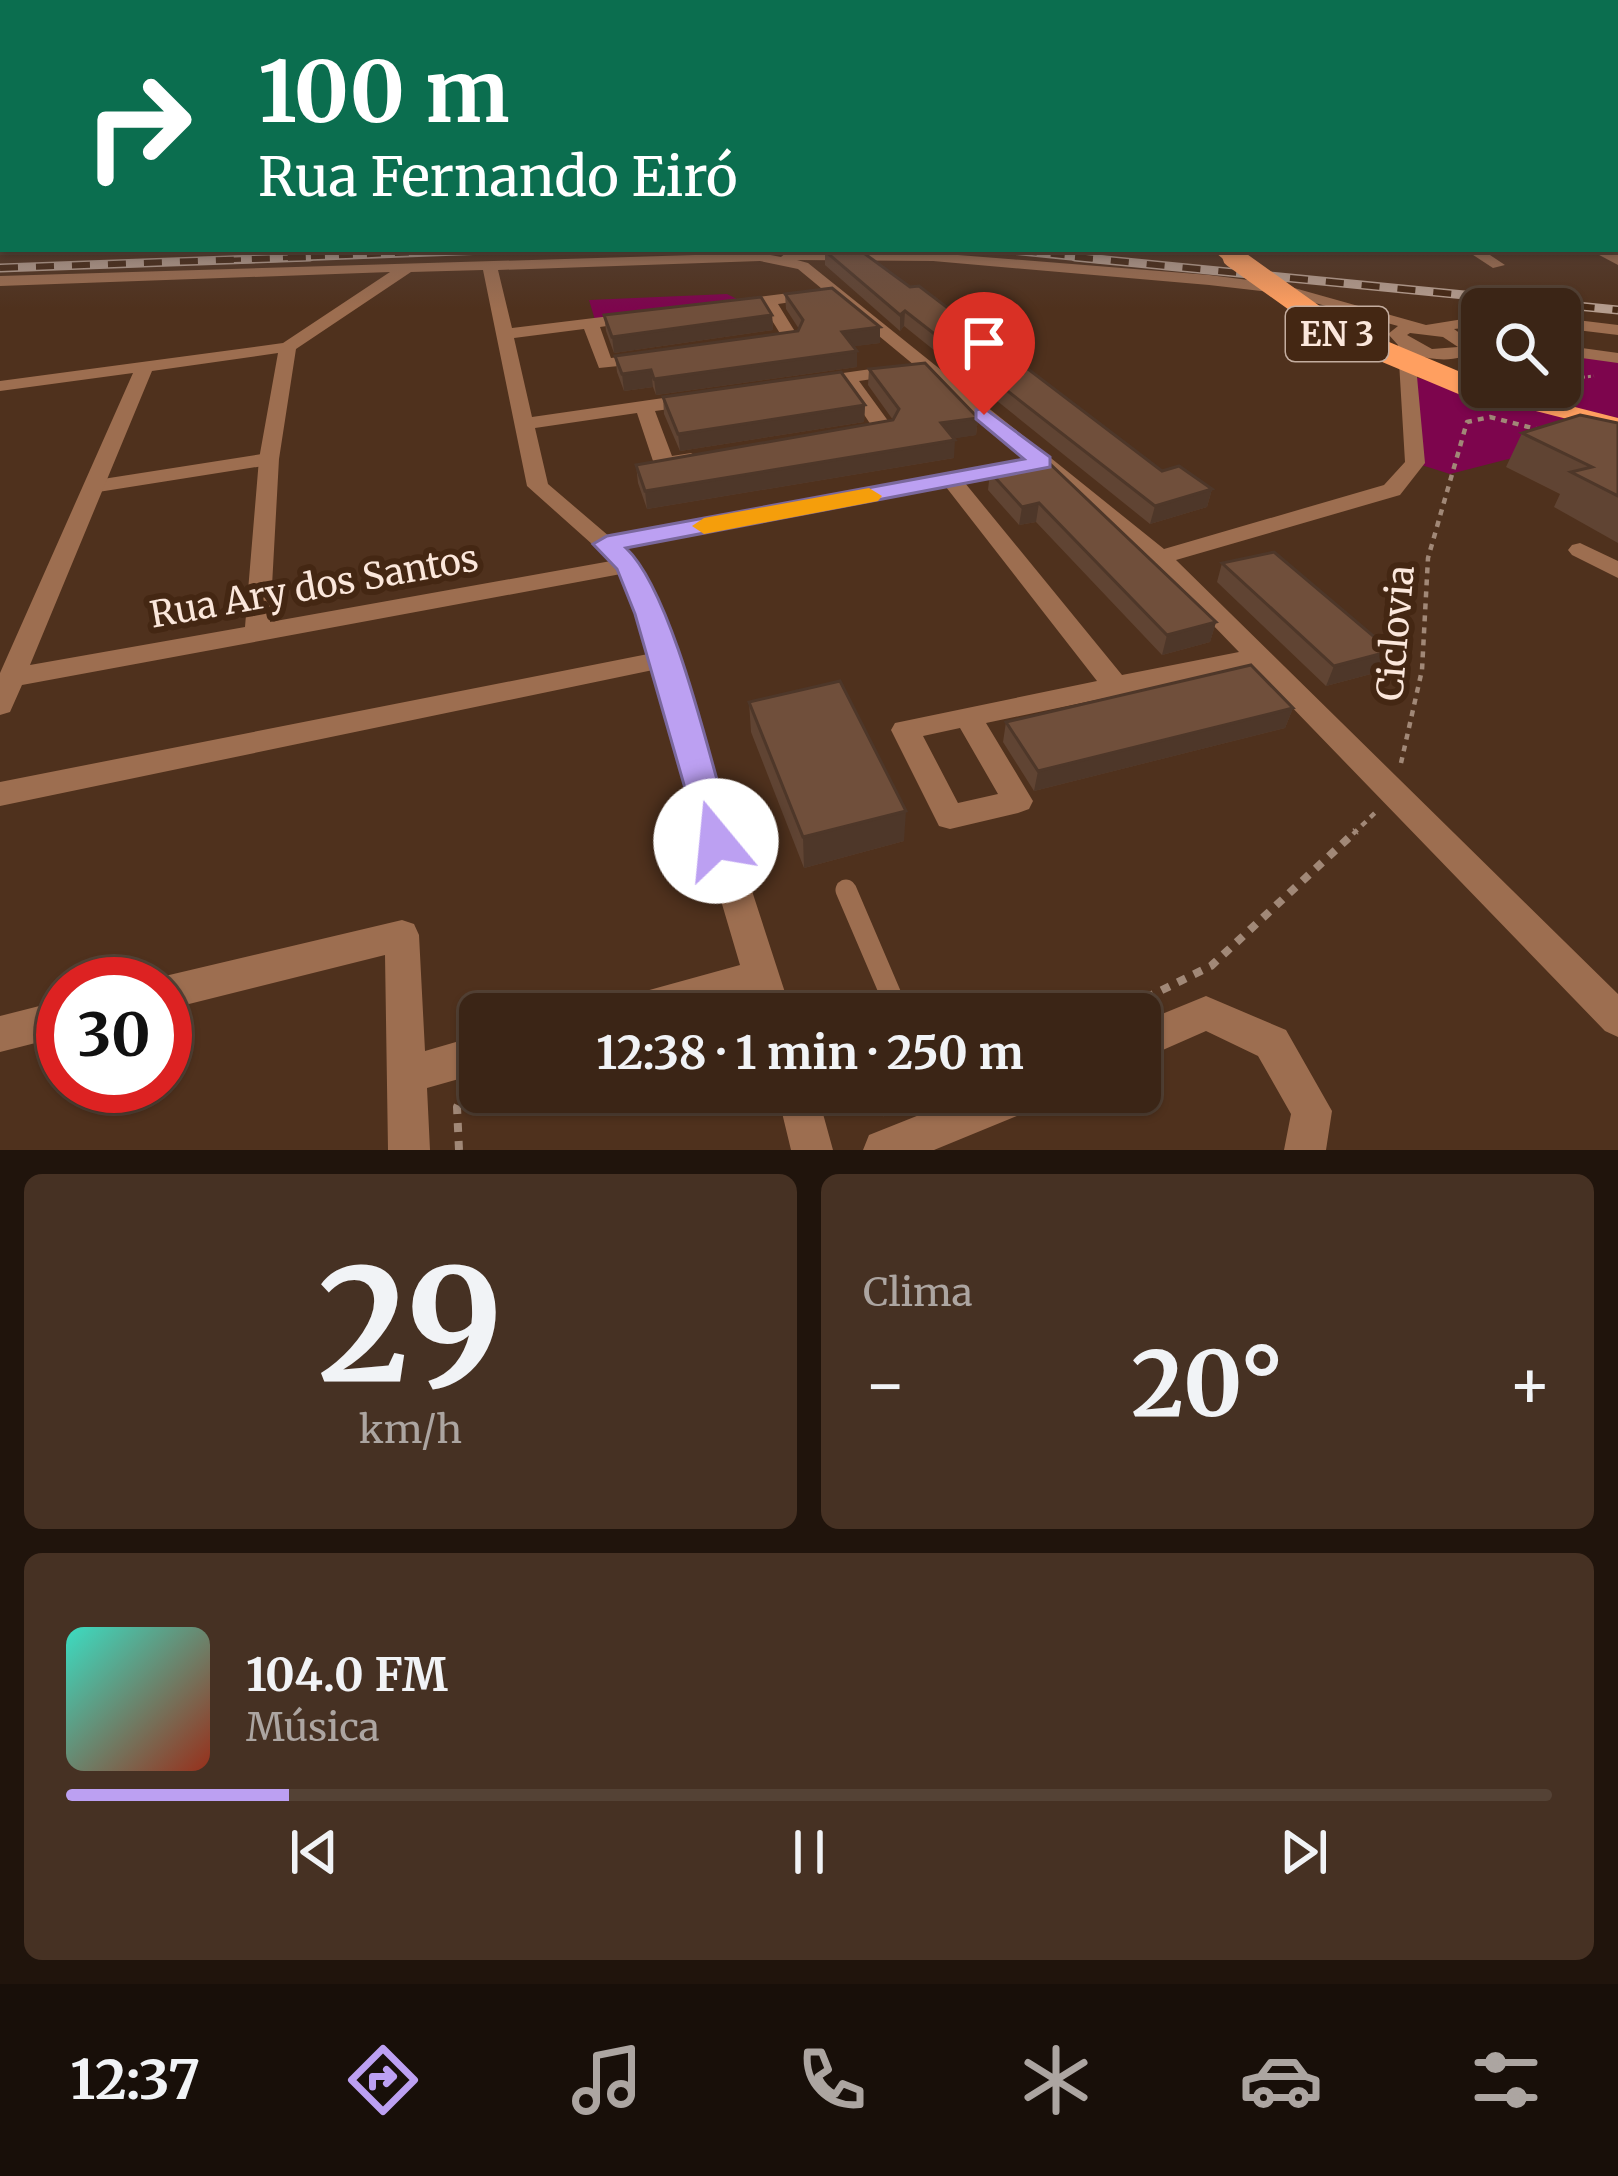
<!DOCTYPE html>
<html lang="pt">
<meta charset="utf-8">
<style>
:root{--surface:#3b2516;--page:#463123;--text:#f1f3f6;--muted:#aca5a1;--line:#544235;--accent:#bca0f2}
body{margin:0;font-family:Merriweather,serif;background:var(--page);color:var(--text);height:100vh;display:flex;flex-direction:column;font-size:45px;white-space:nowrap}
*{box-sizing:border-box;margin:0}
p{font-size:39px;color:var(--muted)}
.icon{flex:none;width:66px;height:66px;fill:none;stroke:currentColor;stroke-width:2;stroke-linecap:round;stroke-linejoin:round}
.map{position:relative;height:1150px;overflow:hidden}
.side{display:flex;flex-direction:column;gap:24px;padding:24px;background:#20140c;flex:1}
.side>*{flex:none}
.banner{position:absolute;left:0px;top:0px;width:1620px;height:252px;box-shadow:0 3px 9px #0004,0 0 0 3px var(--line);background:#0b6e4f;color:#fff;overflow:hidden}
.fabs{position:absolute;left:1461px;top:288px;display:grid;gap:24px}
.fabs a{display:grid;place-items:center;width:120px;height:120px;border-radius:18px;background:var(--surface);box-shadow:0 3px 9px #0004,0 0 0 3px var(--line);font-size:60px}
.speed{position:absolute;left:36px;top:957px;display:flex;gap:24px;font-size:60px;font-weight:700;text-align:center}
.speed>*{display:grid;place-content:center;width:156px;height:156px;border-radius:50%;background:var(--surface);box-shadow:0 3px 9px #0004,0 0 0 3px var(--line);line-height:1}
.speed .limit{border:18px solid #d22;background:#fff;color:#111}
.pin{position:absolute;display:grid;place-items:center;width:102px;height:102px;color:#fff;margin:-123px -51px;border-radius:50% 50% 50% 0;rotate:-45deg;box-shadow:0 0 12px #0007}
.pin .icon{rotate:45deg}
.me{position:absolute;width:132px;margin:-66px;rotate:343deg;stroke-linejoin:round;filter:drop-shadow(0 0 9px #0008)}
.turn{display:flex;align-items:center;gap:42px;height:252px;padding:0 60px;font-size:54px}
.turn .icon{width:156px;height:156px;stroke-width:2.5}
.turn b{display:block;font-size:84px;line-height:102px}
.big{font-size:90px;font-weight:700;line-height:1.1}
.side .tile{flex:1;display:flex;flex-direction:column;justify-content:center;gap:18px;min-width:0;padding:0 42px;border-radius:18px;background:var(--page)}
.side .dial{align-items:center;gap:0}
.dial b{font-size:156px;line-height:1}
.song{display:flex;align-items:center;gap:36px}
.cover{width:144px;height:144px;border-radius:18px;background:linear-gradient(135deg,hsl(170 70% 55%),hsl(10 70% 35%))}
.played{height:12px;border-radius:6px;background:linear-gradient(90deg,var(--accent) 15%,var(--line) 15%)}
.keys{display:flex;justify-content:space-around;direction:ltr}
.heat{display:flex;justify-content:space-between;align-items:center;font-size:66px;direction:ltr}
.side .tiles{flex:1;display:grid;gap:24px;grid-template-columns:1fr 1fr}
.tile:last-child{grid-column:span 2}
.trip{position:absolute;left:459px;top:993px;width:702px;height:120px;border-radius:18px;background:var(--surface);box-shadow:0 3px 9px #0004,0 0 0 3px var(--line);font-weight:700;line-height:120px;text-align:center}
.tab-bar{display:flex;height:192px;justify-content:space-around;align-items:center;background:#180f09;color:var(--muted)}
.tab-bar .icon{width:84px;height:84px}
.tab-bar .current{color:var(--accent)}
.tab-bar b{font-size:54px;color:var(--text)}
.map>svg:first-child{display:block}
.green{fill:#7d054d}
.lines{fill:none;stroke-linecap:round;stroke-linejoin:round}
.path-far2{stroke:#a18877;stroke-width:3;stroke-dasharray:3 3;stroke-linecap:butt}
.path-far1{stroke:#a18877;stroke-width:4.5;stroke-dasharray:6 6;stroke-linecap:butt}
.path{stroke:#a18877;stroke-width:8;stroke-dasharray:9 9;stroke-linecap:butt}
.service-far1{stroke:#9d6e50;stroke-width:12}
.service{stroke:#9d6e50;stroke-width:21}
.pedestrian{fill:#9d6e50;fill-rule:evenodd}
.minor{fill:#9d6e50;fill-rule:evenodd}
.tertiary{fill:#9d6e50;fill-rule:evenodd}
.primary{fill:#ff9f60;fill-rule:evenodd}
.rail-far1-casing{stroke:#b59d8e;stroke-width:8}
.rail-casing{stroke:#b59d8e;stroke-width:9}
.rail-far1{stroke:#442713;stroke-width:4.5;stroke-dasharray:14;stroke-linecap:butt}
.rail{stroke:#442713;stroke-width:6;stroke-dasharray:18;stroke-linecap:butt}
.primary-bridge-far1{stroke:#ff9f60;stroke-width:15}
.primary-bridge{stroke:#ff9f60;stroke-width:21}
.wall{fill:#604433}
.shaded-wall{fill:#4e3729}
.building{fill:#704f3b;stroke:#4e3729;stroke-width:3}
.route{fill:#bca0f2;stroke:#7a689d;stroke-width:3}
.slow{fill:#f59e0b}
.labels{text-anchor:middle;stroke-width:12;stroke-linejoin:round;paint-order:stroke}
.shield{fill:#442713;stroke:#c4ad9f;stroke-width:3}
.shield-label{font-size:33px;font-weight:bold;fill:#fbe7db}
.street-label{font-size:36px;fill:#fbe7db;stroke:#442713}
</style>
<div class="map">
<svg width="1618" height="1150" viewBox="0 0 1618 1150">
<rect width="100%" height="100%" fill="#4f311d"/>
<path class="green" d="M727,294l12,6 -144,20 -6,-20z
M1560,353l58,8v57l-130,-31h72z
M1411,376l207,55 -168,43 -35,-11z"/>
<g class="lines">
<path class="path-far2" d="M185,250l5,-1
M1570,391l-5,-12 29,-3"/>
<path class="path-far1" d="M1401,763l21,-93 6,-112 39,-136 23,-5 50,13
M1353,834l24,-23"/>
<path class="path" d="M1113,1014l98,-48 145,-135
M836,1101l19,-5 30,17
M459,1150l-2,-43 7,-15"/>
<path class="service-far1" d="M91,487l178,-28"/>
<path class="service" d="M846,890l53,124
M932,1092l11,29"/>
<path class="pedestrian" d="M1617,163h1v6h-1z"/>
<path class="minor" d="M1617,152h1v6h-1z
M1617,178h1v8h-1z
M1464,249h17l24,16 -12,3z
M1588,249h18l12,6v10z
M787,252l146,1 276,22 71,9 146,41 56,-9v10l-28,3 25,18c-19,16 -41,14 -64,8l10,108 -25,32 -224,65 442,434v43l-13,-6 -352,-364 -267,56 47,78 -4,8 -11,4 -68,16 -11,-3 -48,-96 4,-7 202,-42 -151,-194 -323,61 18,17 21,49 130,400h-38l-5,-19 -65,19h-79l6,-12 13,-5 116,-32 -87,-295 -653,136v-24l648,-128 -27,-80 -599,111 -12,27 -10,3v-42l133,-300 -133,18v-10l283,-38 107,-71 -390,14v-10l760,-23 21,4zM797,260l136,1 276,24 70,8 119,33 -10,8 10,11 7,117 -21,23 -220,64 -356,-286zM760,261l38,8 354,293 87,90 -117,23 -157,-192 64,-13 3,-4 -3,-4 -7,-2 -412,77 -62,-53 -13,-56 102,-15 17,51 10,6 34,-7 3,-4 -10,-6 -19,3 -17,-45 36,-5 9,-6 -9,-6 -159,23 -18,-79 70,-9 15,39 49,-5 9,-5 -9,-5 -37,5 -11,-31 41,-6v-6l-6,-2 -123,15 -14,-58zM483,270l44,216 84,75 -341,61 9,-163 17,-110 115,-77zM1410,333l33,4 15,10 -26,2 -25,-14zM278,353l-19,106 -14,168 -215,38 122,-294zM960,728l38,66 -40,9 -35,-67z
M813,290l5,2v6l-40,6 21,34 -8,5 -31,3v-8l21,-3 -18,-29 -28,4 -8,-5 8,-5z
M1560,318l58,7v10l-58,-7z
M1560,345l58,8v10l-58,-8z
M899,365l9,5 -3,4 -46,7 35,48 -10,6 -29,1v-8l16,-3 -28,-42 -28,4 -9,-5 9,-5z
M1580,543l38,18v17l-46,-23 -4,-5 4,-5z
M402,920l12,4 5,11 6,116 55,-16v38l-53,15 3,62h-42l-3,-195 -220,55v-26h-14l14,-8z
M1206,996l80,34 46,81 -6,39h-42l7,-36 -33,-58 -52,-25 -66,29v-37z
M63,1000v36l-63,16v-36z
M777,1092h40l16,58h-42z
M977,1092h70l-6,14 -107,44h-71l6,-15z"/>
<path class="tertiary" d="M3,189v8l-3,1v-8z"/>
<path class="primary" d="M1469,380l149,38v14l-157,-40 -3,-5z"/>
<g class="rail-far1-casing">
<path id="rail-far1" d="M995,249l111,11
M227,260l301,-11"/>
</g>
<g class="rail-casing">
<path id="rail" d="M1075,257l543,53
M0,268l310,-11"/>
</g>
<use href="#rail-far1" class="rail-far1"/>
<use href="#rail" class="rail"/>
<path class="primary-bridge-far1" d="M1223,249l13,11"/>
<path class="primary-bridge" d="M1233,257l105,75 131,55"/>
</g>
<path class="wall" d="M825,251l337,220 50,18 -5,18 -57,17 -246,-198 -4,5 -75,-66z
M785,294l95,49 -26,3 3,5v16l-201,28 -3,-8 -29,4 -7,-19 -2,-16 183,-25 1,-2 -13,-20z
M604,315h168l1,15 -159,23 -8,-22z
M869,369l109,49 -2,17 -22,3v20l-307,51 -9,-26 -2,-18 257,-45 -25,-35z
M663,397l202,8 -1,17 -184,29 -16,-37z
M1618,423v120l-64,-36 6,-13 -54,-27 16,-34z
M1047,461l169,161 -6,20 -48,13 -126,-133 -17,3 -31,-35 2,-18z
M1222,563l160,108 -56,15 -109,-104z
M749,702l155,139 -100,27 -53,-136z
M1293,708l-8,20 -251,63 -31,-49 3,-20z"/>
<path class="shaded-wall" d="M905,311l-1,15 -4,5v-16z
M772,315l1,15 -159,23 -2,-16z
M880,327v16l-38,5v-16z
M857,351v16l-201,28 -2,-16z
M651,370l2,17 -29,4 -2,-17z
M865,405l-1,17 -184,29 -2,-17z
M978,418l-2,17 -36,6 1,-18z
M955,440l-1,18 -307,51 -2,-18z
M1212,489l-5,18 -57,17 5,-18z
M1039,503l-3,19 -17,3 3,-18z
M1216,622l-6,20 -48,13 5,-20z
M1391,651l-9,20 -56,15 8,-20z
M1293,708l-8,20 -251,63 4,-20z
M906,811l-2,30 -100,27 -1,-31z"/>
<path class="building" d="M825,251h36l49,36 9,-1 243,185 17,-5 33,23 -57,17 -250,-195 -5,4z
M832,288l48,39 -38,5 15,19 -203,28 -3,-9 -29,4 -7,-18 183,-25 5,-11 -18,-26z
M761,297l11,18 -160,22 -8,-22z
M925,363l53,55 -37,5 14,17 -310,51 -9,-26 257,-45 6,-11 -30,-40z
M841,372l24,33 -187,29 -15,-37z
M1580,415l38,8v73l-47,-24 21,-5 -70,-34z
M1047,461l169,161 -49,13 -128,-132 -17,4 -32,-35z
M1274,552l117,99 -57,15 -112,-103z
M1251,665l42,43 -255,63 -32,-49z
M840,681l66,130 -103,26 -54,-135z"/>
<linearGradient id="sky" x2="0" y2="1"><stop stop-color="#2b1b10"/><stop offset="0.48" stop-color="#5d4e4c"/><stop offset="1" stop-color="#5d4e4c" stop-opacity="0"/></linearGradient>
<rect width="1618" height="309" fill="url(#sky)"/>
<path class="route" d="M984,408l66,49v10l-424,81c48,45 87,224 108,293l-5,10 -13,4 -13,-4 -68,-237 -18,-45 -24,-25 14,-8 417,-77 -48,-40v-9z"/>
<path class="slow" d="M869,488l13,8 -4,5 -174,33 -12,-8 12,-8z"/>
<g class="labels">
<rect class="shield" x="1286" y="307" width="102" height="54" rx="9"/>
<g class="shield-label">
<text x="1337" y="346">EN 3</text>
</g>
<g class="street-label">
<text transform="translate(314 586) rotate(-10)" y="13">Rua Ary dos Santos</text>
<text transform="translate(1395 633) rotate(-85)" y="13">Ciclovia</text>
</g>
</g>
</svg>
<div class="fabs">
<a><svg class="icon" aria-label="search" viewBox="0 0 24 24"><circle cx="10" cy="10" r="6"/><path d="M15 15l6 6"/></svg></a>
</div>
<div class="speed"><div class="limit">30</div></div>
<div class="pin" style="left:984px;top:415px;background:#d93025"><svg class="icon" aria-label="arrive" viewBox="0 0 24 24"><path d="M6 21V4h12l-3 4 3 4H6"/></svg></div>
<svg class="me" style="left:716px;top:841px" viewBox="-20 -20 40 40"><circle r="19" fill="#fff"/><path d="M0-13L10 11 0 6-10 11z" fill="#bca0f2"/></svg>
<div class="trip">12:38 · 1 min · 250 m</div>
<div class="banner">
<div class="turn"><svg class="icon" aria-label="right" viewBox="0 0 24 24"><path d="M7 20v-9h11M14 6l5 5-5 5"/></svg><div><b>100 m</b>Rua Fernando Eiró</div></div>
</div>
</div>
<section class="side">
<div class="tiles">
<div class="tile dial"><b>29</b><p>km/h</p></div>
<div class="tile"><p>Clima</p>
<div class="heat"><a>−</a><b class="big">20°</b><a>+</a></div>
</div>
<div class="tile">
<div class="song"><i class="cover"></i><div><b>104.0 FM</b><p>Música</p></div></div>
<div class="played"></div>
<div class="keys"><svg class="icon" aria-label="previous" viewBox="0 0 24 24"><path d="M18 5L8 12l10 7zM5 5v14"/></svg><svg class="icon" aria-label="pause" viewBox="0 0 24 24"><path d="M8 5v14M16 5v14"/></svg><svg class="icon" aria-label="next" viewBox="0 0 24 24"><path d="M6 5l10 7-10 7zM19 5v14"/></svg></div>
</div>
</div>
</section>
<nav class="tab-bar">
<b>12:37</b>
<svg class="icon current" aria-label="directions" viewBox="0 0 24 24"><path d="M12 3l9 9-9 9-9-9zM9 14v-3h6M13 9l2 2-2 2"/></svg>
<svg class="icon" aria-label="music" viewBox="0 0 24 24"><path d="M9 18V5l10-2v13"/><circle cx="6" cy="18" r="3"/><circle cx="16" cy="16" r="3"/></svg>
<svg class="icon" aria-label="phone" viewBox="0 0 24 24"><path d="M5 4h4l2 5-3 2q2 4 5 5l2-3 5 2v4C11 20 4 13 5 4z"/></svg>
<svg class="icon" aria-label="climate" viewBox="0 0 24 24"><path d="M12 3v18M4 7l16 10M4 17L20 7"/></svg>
<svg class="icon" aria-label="car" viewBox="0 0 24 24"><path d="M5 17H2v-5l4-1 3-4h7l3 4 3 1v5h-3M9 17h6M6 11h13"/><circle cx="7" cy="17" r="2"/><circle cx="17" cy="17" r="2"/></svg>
<svg class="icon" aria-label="filters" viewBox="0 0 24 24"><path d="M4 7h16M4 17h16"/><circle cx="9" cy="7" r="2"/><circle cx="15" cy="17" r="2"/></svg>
</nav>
